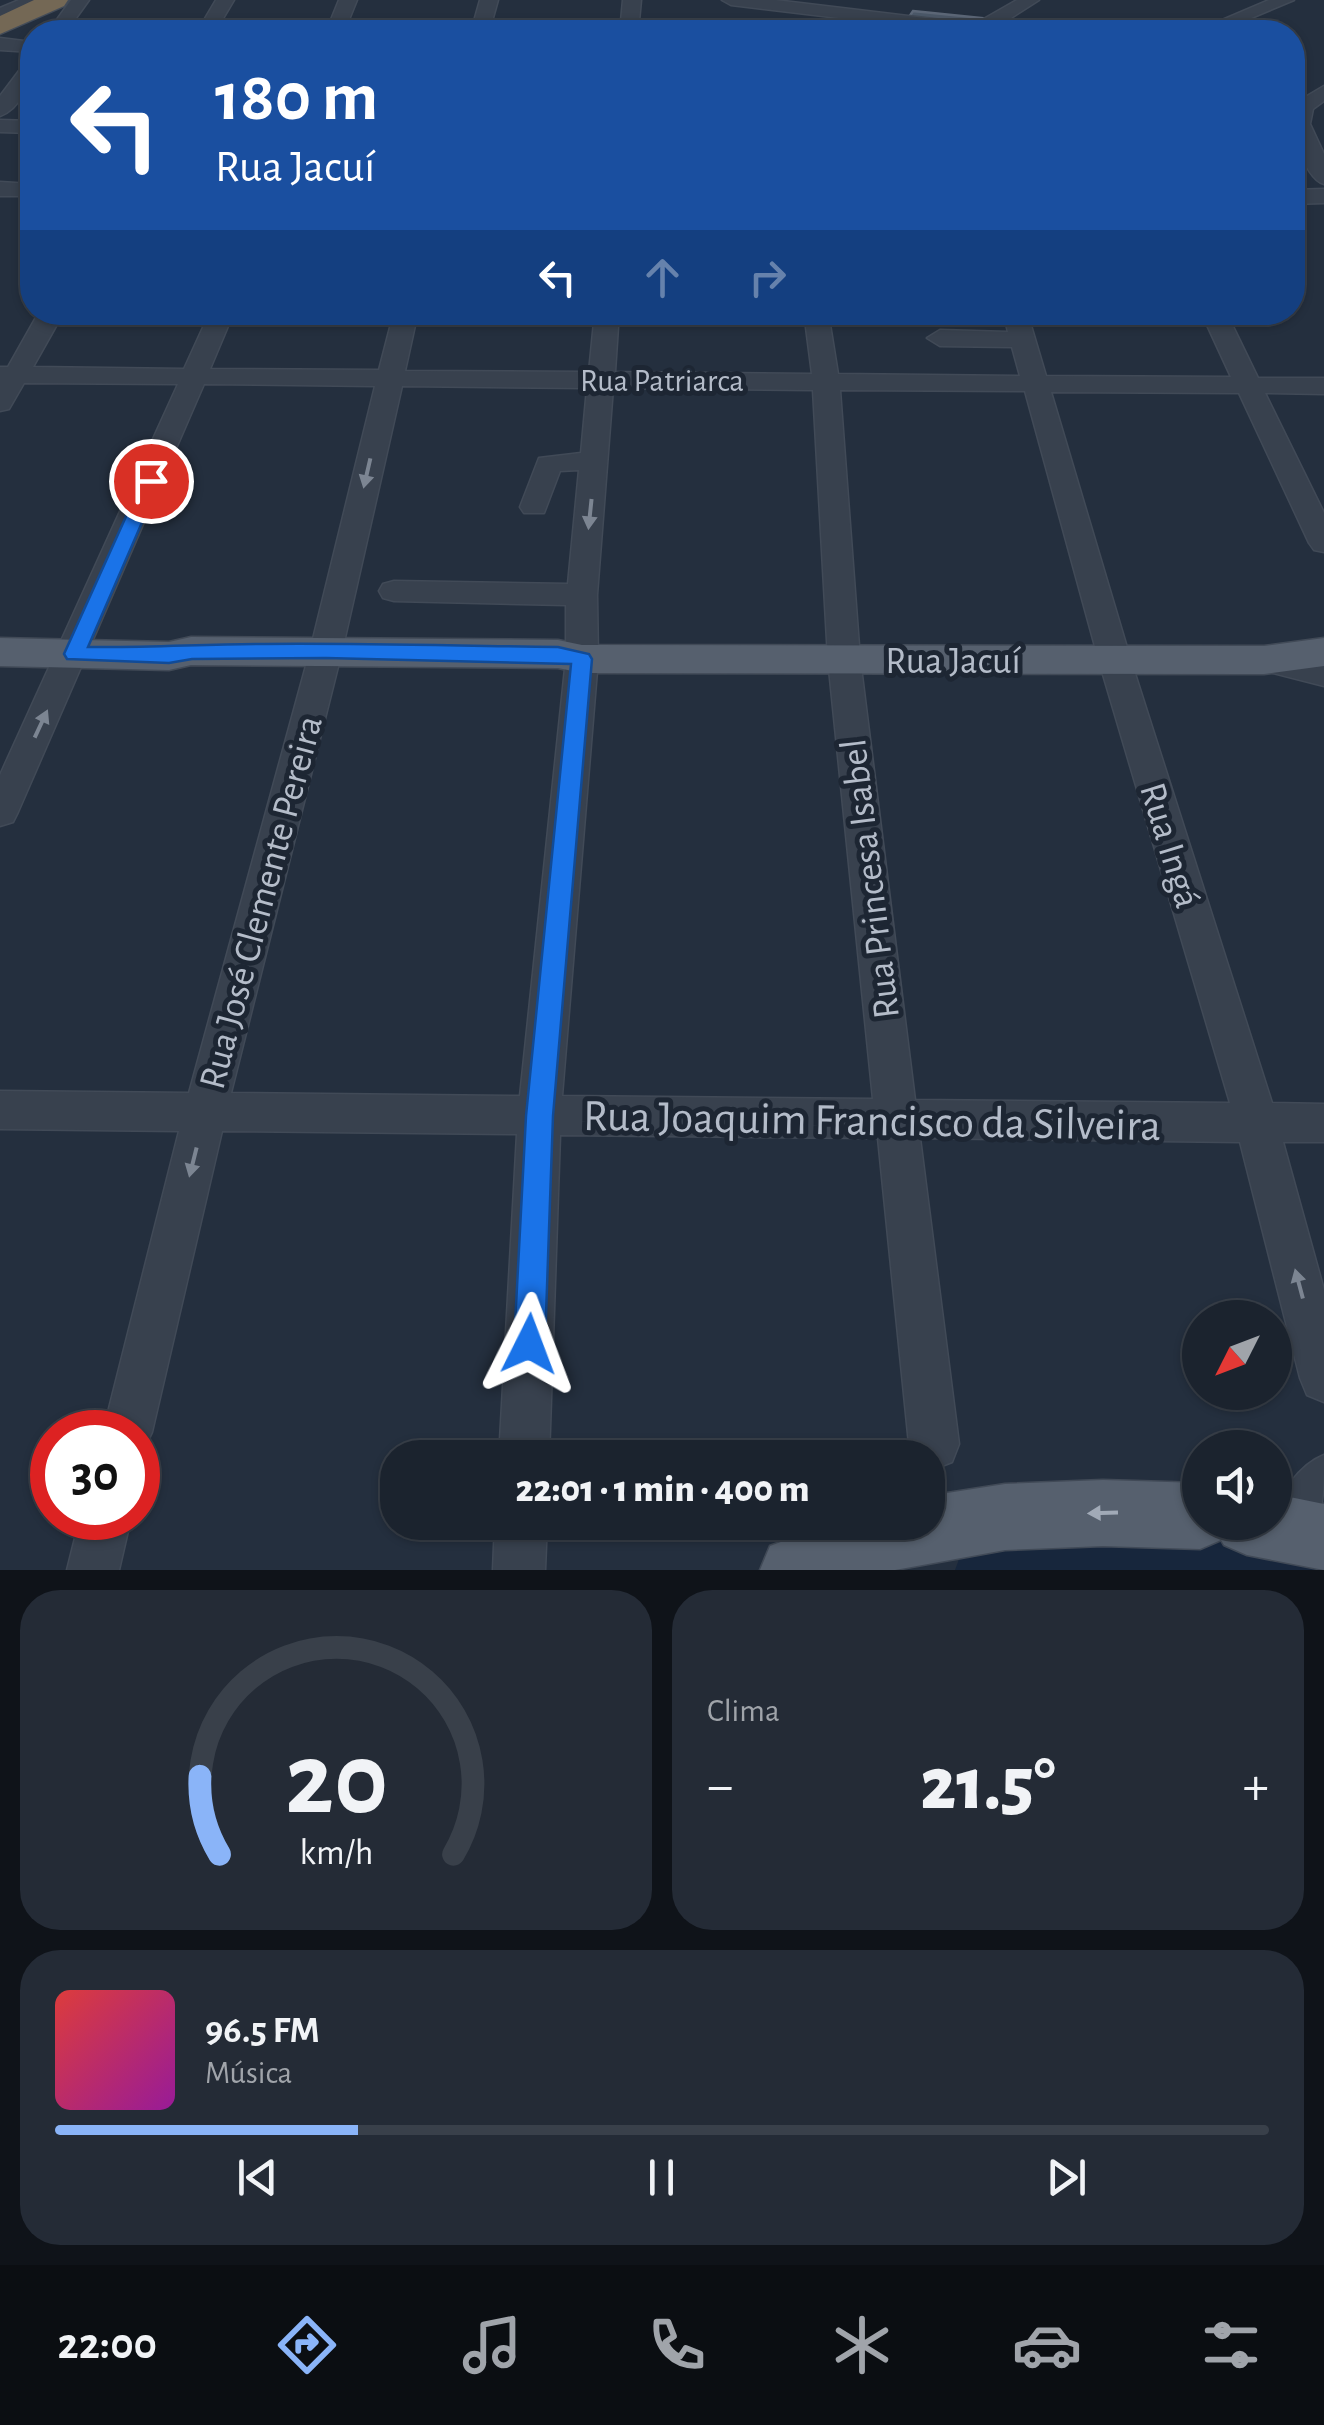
<!DOCTYPE html>
<html lang="pt">
<meta charset="utf-8">
<style>
:root{--surface:#1b232e;--page:#242b36;--text:#f1f3f6;--muted:#a0a4aa;--line:#39404a;--accent:#8ab4f8}
body{margin:0;font-family:"Alegreya Sans",sans-serif;background:var(--page);color:var(--text);height:100vh;display:flex;flex-direction:column;font-size:38px;white-space:nowrap}
*{box-sizing:border-box;margin:0}
p{font-size:32px;color:var(--muted)}
.icon{flex:none;width:55px;height:55px;fill:none;stroke:currentColor;stroke-width:2;stroke-linecap:round;stroke-linejoin:round}
.map{position:relative;height:1570px;overflow:hidden}
.side{display:flex;flex-direction:column;gap:20px;padding:20px;background:#0f1319;flex:1}
.side>*{flex:none}
.banner{position:absolute;left:20px;top:20px;width:1285px;height:305px;border-radius:40px;box-shadow:0 2px 8px #0004,0 0 0 2px var(--line);background:#1a4fa0;color:#fff;overflow:hidden}
.needle{width:65px;rotate:228deg}
.fabs{position:absolute;left:1182px;top:1300px;display:grid;gap:20px}
.fabs a{display:grid;place-items:center;width:110px;height:110px;border-radius:50%;background:var(--surface);box-shadow:0 2px 8px #0004,0 0 0 2px var(--line);font-size:50px}
.speed{position:absolute;left:30px;top:1410px;display:flex;gap:20px;font-size:50px;font-weight:700;text-align:center}
.speed>*{display:grid;place-content:center;width:130px;height:130px;border-radius:50%;background:var(--surface);box-shadow:0 2px 8px #0004,0 0 0 2px var(--line);line-height:1}
.speed .limit{border:15px solid #d22;background:#fff;color:#111}
.pin{position:absolute;display:grid;place-items:center;width:85px;height:85px;color:#fff;margin:-42px;border:5px solid #fff;border-radius:50%;box-shadow:0 2px 10px #0007}
.me{position:absolute;width:110px;margin:-55px;rotate:3deg;stroke-linejoin:round;filter:drop-shadow(0 0 8px #0008)}
.turn{display:flex;align-items:center;gap:35px;height:210px;padding:0 30px;font-size:45px}
.turn .icon{width:130px;height:130px;stroke-width:2.5}
.turn b{display:block;font-size:70px;line-height:85px}
.lanes{display:flex;align-items:center;height:95px;padding:0 30px;background:#0003;justify-content:center;gap:50px;direction:ltr}
.lanes .off{opacity:.35}
.big{font-size:75px;font-weight:800;line-height:1.1}
.side .card{flex:1;display:flex;flex-direction:column;justify-content:center;gap:15px;min-width:0;padding:0 35px;border-radius:40px;background:var(--page)}
.side .dial{align-items:center;gap:0}
.dial svg{height:260px;overflow:visible;fill:none;stroke:var(--line);stroke-width:7;stroke-linecap:round;text-anchor:middle}
.dial text{fill:var(--text);stroke:none}
.song{display:flex;align-items:center;gap:30px}
.cover{width:120px;height:120px;border-radius:15px;background:linear-gradient(135deg,hsl(0 70% 55%),hsl(300 70% 35%))}
.played{height:10px;border-radius:5px;background:linear-gradient(90deg,var(--accent) 25%,var(--line) 25%)}
.keys{display:flex;justify-content:space-around;direction:ltr}
.heat{display:flex;justify-content:space-between;align-items:center;font-size:55px;direction:ltr}
.side .tiles{flex:1;display:grid;gap:20px;grid-template-columns:1fr 1fr}
.card:last-child{grid-column:span 2}
.trip{position:absolute;left:380px;top:1440px;width:565px;height:100px;border-radius:40px;background:var(--surface);box-shadow:0 2px 8px #0004,0 0 0 2px var(--line);font-weight:800;line-height:100px;text-align:center}
.tab-bar{display:flex;height:160px;justify-content:space-around;align-items:center;background:#0b0e12;color:var(--muted)}
.tab-bar .icon{width:70px;height:70px}
.tab-bar .selected{color:var(--accent)}
.tab-bar b{font-size:45px;color:var(--text)}
.map>svg:first-child{display:block}
.lines{fill:none;stroke-linecap:round;stroke-linejoin:round}
.canal{fill:#17263c;fill-rule:evenodd}
.building{fill:#4b5868;stroke:#5c6777;stroke-width:2.5}
.minor-casing{stroke:#414a57;stroke-width:3}
.major-casing{stroke:#414a57;stroke-width:3}
.highway-casing{stroke:#434c59;stroke-width:3}
.minor{fill:#38414e;fill-rule:evenodd}
.major{fill:#56606e;fill-rule:evenodd}
.highway{fill:#746855;fill-rule:evenodd}
.oneway{fill:#7c8592}
.oneway2{fill:#a1aab7}
.route{fill:#1a73e8;stroke:#114b97;stroke-width:2.5}
.labels{text-anchor:middle;stroke-width:10;stroke-linejoin:round;paint-order:stroke}
.far-street-label{font-size:32px;fill:#b4bcc9;stroke:#1d2633}
.street-label{font-size:38px;fill:#b4bcc9;stroke:#1d2633}
.near-street-label{font-size:45px;fill:#b4bcc9;stroke:#1d2633}
</style>
<div class="map">
<svg width="1324" height="1570" viewBox="0 0 1324 1570">
<rect width="100%" height="100%" fill="#242f3e"/>
<g class="lines">
<path class="canal" d="M1166,1534l158,10v26h-369l6,-16 48,-18z"/>
</g>
<path class="building" d="M913,11l136,14 -7,7h-130l-11,-3z"/>
<g class="lines">
<g class="minor-casing">
<path id="minor" d="M19,0h24l-43,20v-12z
M71,0h18l-23,32h-18z
M216,0h18l-19,32h-18z
M339,0h18l-13,32h-18z
M480,0h18l-9,32h-18z
M623,0h18l-3,32h-18z
M722,0h53l200,24 42,-24h22l-42,27 9,5h-50l-225,-27z
M1269,0h25l-76,32h-24z
M0,38l32,4v10l-32,-2z
M32,61c1,20 -12,48 -32,55v-20l25,-33z
M1324,86v15l-11,8 -3,15 14,30v30c-21,-6 -37,-63 -27,-82z
M0,120l32,1v12l-32,-1z
M0,182l32,2v12h-32z
M1324,189v14l-32,1v-14z
M39,312h25l-31,55 151,2 26,-57h24l-24,57 169,1 15,-58h24l-13,59 184,1 6,-60h24l-4,60 197,2 -8,-62h24l10,62 182,2 -8,-29 -72,-1 -13,-8 13,-8 68,2 -5,-20h24l19,64 185,1 -30,-65h25l32,66h66v16l-59,-1 59,120v39l-10,-2 -5,-7 -70,-150 -188,-1 80,269 141,442 52,1v38h-41l41,148v112l-17,-7 -7,-17 -60,-236 -320,-4 39,306 -7,18 -18,7 -6,-3v-8h-13l-6,-14 -31,-306 -318,-3 -11,323h-50l18,-324 -295,-3 -70,301 -8,17 -6,3v-20h-35l76,-301 -179,-2v-38l189,2 121,-442 65,-265 -171,-2 -186,428 -5,10 -13,4v-51l178,-391 -154,-1 -15,26 -9,2v-44h8zM402,386l185,2 -6,65 -42,5 -19,49 4,6h20l16,-42 19,-1 -11,114 -174,-3 -11,3 -4,7 4,7 11,3 172,4v54l-46,437 -289,-3 111,-442zM613,388l200,2 15,269 45,440 -311,-3 36,-437 -1,-64zM840,390l185,1 74,270 131,442 -315,-3 -55,-441z
M1264,649l60,15v22l-71,-18 -5,-8 5,-8z
M1324,1455c0,39 0,83 -32,101l-18,-8 -8,-18 3,-8h6c0,-26 26,-58 49,-67z
M80,1518h51l-12,52h-52z
M495,1522h52l-2,48h-52z"/>
</g>
<g class="major-casing">
<path id="major" d="M191,637l367,3 24,5 682,1 60,-8v28l-60,8 -682,-1 -24,-5 -367,-3 -22,5 -169,-4v-28l169,4z
M1103,1480l97,3v39h75v-28l49,10v66l-77,-15 -23,-10 -3,-5 -21,9 -97,-3 -98,4 -110,20h-135l10,-24 65,-24h93v-26l77,-12z"/>
</g>
<g class="highway-casing">
<path id="highway" d="M34,0h34l-4,6 -64,28v-18z"/>
</g>
<use href="#minor" class="minor"/>
<use href="#major" class="major"/>
<use href="#highway" class="highway"/>
</g>
<defs><path id="oneway-solid" d="M-6-.8H1V-3.2L6.5 0L1 3.2V.8H-6Z" transform="scale(2.5)"/></defs>
<g class="oneway">
<use href="#oneway-solid" transform="translate(367 473) rotate(103)"/>
<use href="#oneway-solid" transform="translate(590 514) rotate(96)"/>
<use href="#oneway-solid" transform="translate(41 724) rotate(-65)"/>
<use href="#oneway-solid" transform="translate(193 1162) rotate(104)"/>
<use href="#oneway-solid" transform="translate(1299 1284) rotate(-105)"/>
</g>
<use class="oneway2" href="#oneway-solid" transform="translate(1103 1513) rotate(178)"/>
<path class="route" d="M151,475l9,6 -72,166c59,1 117,-3 177,-3 97,-1 195,2 293,3l31,7 3,5 -39,457 -8,228 -5,11 -11,4 -11,-4 -4,-11 12,-228 45,-452 -245,-6 -134,1 -23,4 -102,-4 -3,-5 78,-173z"/>
<g class="labels">
<g class="far-street-label">
<text x="662" y="391">Rua Patriarca</text>
</g>
<g class="street-label">
<text x="953" y="673">Rua Jacuí</text>
<text transform="translate(1171 845) rotate(73)" y="13">Rua Ingá</text>
<text transform="translate(869 879) rotate(-97)" y="13">Rua Princesa Isabel</text>
<text transform="translate(260 902) rotate(-75)" y="13">Rua José Clemente Pereira</text>
</g>
<g class="near-street-label">
<text transform="translate(872 1119) rotate(1)" y="16">Rua Joaquim Francisco da Silveira</text>
</g>
</g>
</svg>
<div class="fabs">
<a><svg class="needle" viewBox="-14 -14 28 28"><path d="M0-13l5 13h-10z" fill="#e53935"/><path d="M0 13l5-13h-10z" fill="#a0a4aa"/></svg></a>
<a><svg class="icon" aria-label="sound" viewBox="0 0 24 24"><path d="M4 9h4l5-4v14l-5-4H4zM17 9q2 3 0 6"/></svg></a>
</div>
<div class="speed"><div class="limit">30</div></div>
<div class="pin" style="left:151px;top:481px;background:#d93025"><svg class="icon" aria-label="arrive" viewBox="0 0 24 24"><path d="M6 21V4h12l-3 4 3 4H6"/></svg></div>
<svg class="me" style="left:529px;top:1344px" viewBox="-20 -20 40 40"><path d="M0-17L14 15 0 8-14 15z" fill="#1a73e8" stroke="#fff" stroke-width="4"/></svg>
<div class="trip">22:01 · 1 min · 400 m</div>
<div class="banner">
<div class="turn"><svg class="icon" aria-label="left" viewBox="0 0 24 24"><path d="M17 20v-9H6M10 6l-5 5 5 5"/></svg><div><b>180 m</b>Rua Jacuí</div></div>
<div class="lanes"><svg class="icon" aria-label="left" viewBox="0 0 24 24"><path d="M17 20v-9H6M10 6l-5 5 5 5"/></svg><svg class="icon off" aria-label="ahead" viewBox="0 0 24 24"><path d="M12 20V5M6 11l6-6 6 6"/></svg><svg class="icon off" aria-label="right" viewBox="0 0 24 24"><path d="M7 20v-9h11M14 6l5 5-5 5"/></svg></div>
</div>
</div>
<section class="side">
<div class="tiles">
<div class="card dial"><svg viewBox="0 0 100 80">
<path d="M14 69A42 42 0 1 1 86 69"/>
<path d="M14 69A42 42 0 0 1 8 45" stroke="#8ab4f8"/>
<text x="50" y="56" font-size="32" font-weight="700">20</text>
<text x="50" y="72" font-size="11">km/h</text>
</svg></div>
<div class="card"><p>Clima</p>
<div class="heat"><a>−</a><b class="big">21.5°</b><a>+</a></div>
</div>
<div class="card">
<div class="song"><i class="cover"></i><div><b>96.5 FM</b><p>Música</p></div></div>
<div class="played"></div>
<div class="keys"><svg class="icon" aria-label="previous" viewBox="0 0 24 24"><path d="M18 5L8 12l10 7zM5 5v14"/></svg><svg class="icon" aria-label="pause" viewBox="0 0 24 24"><path d="M8 5v14M16 5v14"/></svg><svg class="icon" aria-label="next" viewBox="0 0 24 24"><path d="M6 5l10 7-10 7zM19 5v14"/></svg></div>
</div>
</div>
</section>
<nav class="tab-bar">
<b>22:00</b>
<svg class="icon selected" aria-label="directions" viewBox="0 0 24 24"><path d="M12 3l9 9-9 9-9-9zM9 14v-3h6M13 9l2 2-2 2"/></svg>
<svg class="icon" aria-label="music" viewBox="0 0 24 24"><path d="M9 18V5l10-2v13"/><circle cx="6" cy="18" r="3"/><circle cx="16" cy="16" r="3"/></svg>
<svg class="icon" aria-label="phone" viewBox="0 0 24 24"><path d="M5 4h4l2 5-3 2q2 4 5 5l2-3 5 2v4C11 20 4 13 5 4z"/></svg>
<svg class="icon" aria-label="climate" viewBox="0 0 24 24"><path d="M12 3v18M4 7l16 10M4 17L20 7"/></svg>
<svg class="icon" aria-label="car" viewBox="0 0 24 24"><path d="M5 17H2v-5l4-1 3-4h7l3 4 3 1v5h-3M9 17h6M6 11h13"/><circle cx="7" cy="17" r="2"/><circle cx="17" cy="17" r="2"/></svg>
<svg class="icon" aria-label="filters" viewBox="0 0 24 24"><path d="M4 7h16M4 17h16"/><circle cx="9" cy="7" r="2"/><circle cx="15" cy="17" r="2"/></svg>
</nav>
